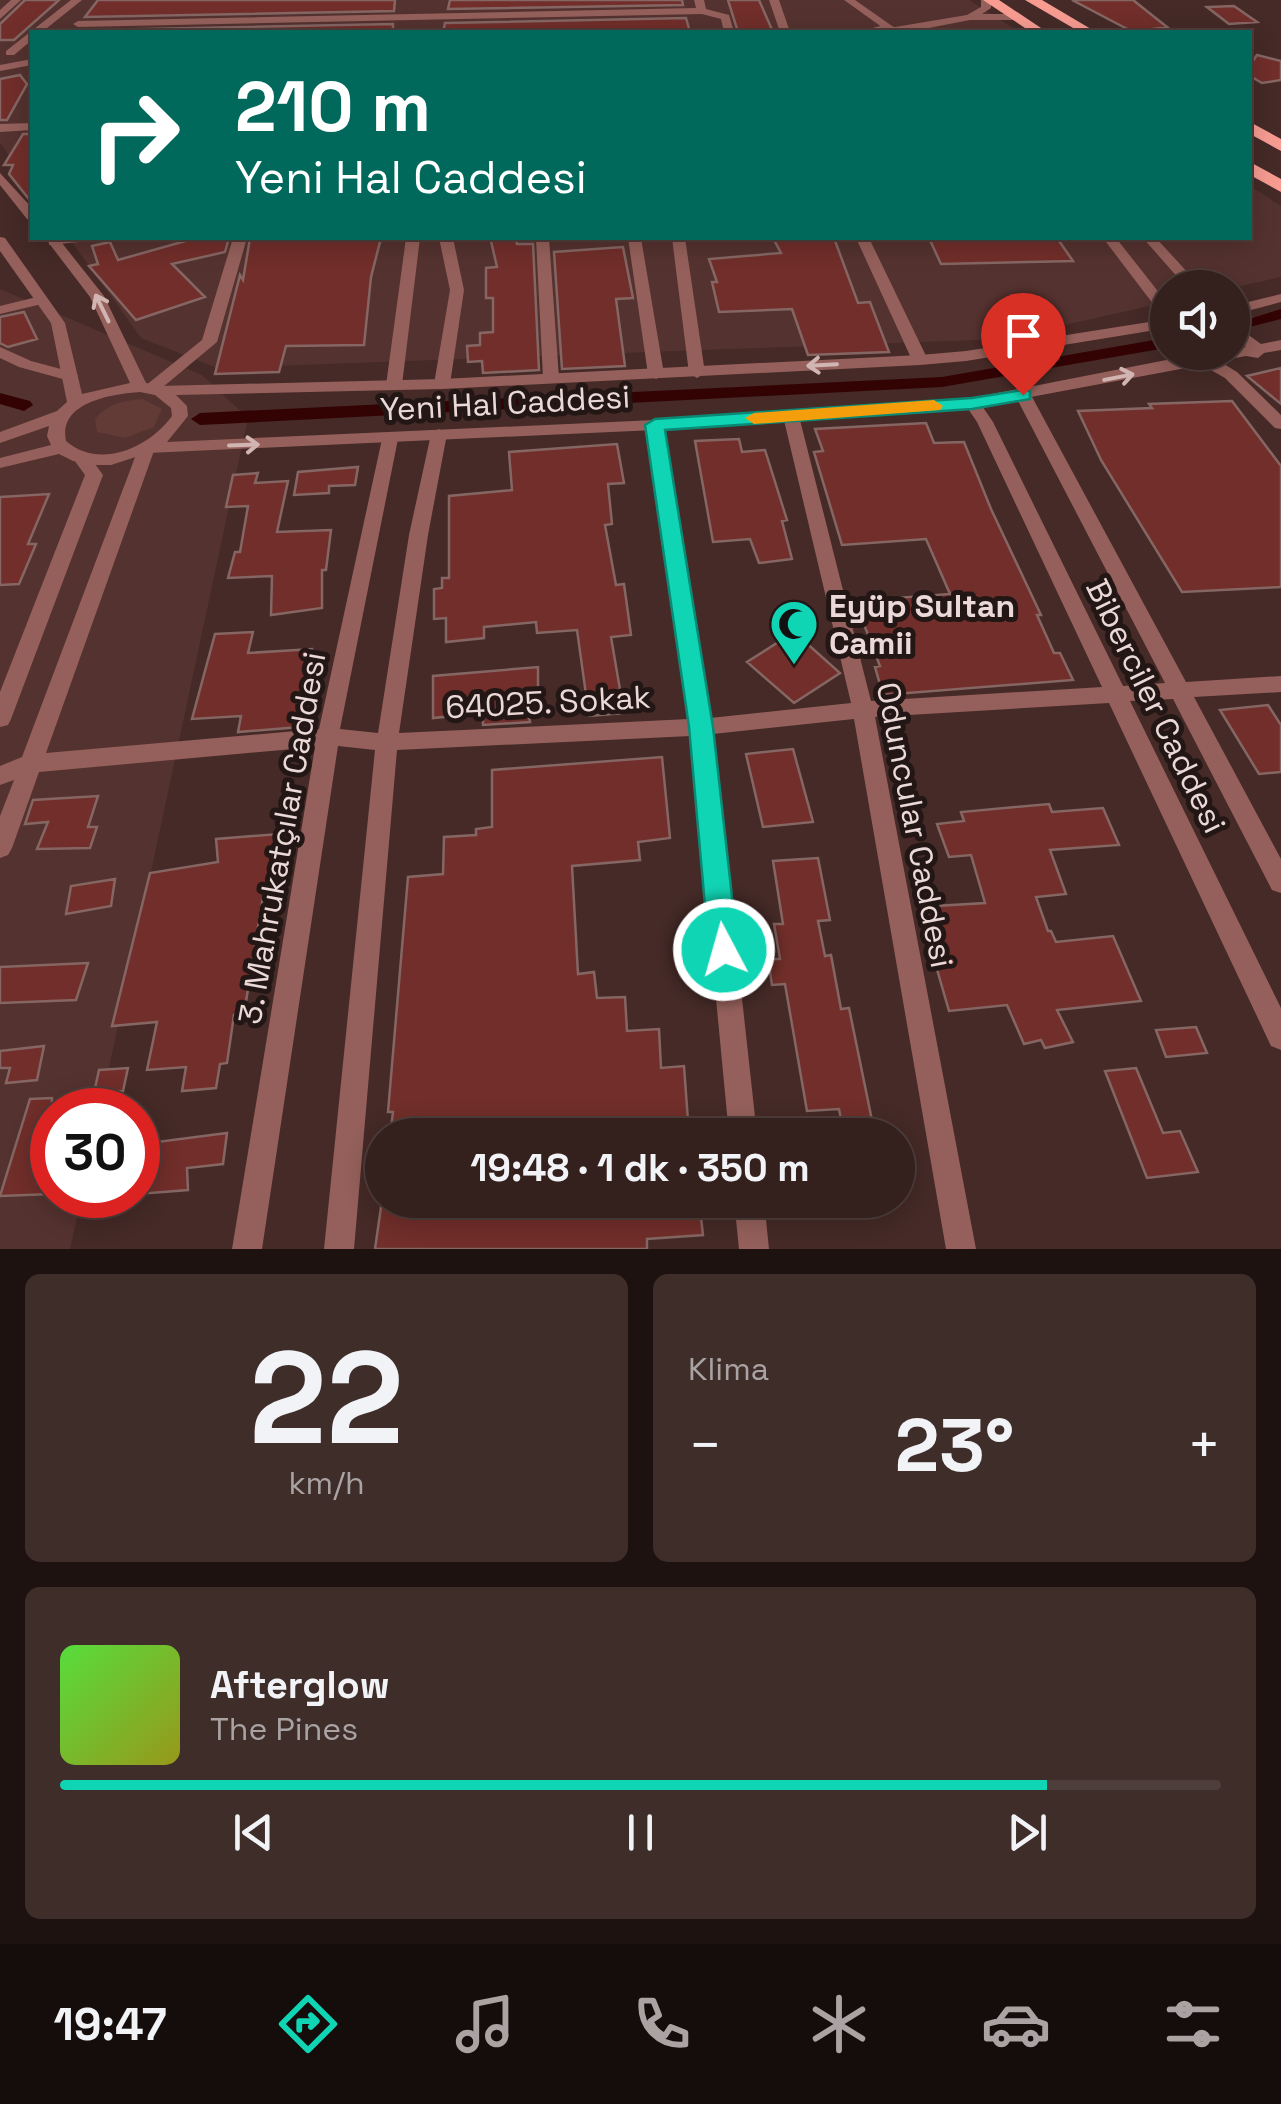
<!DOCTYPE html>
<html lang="tr">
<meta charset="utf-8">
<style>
:root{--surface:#34201d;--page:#3f2d2a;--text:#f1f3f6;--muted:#a9a3a4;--line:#4e3e3b;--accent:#10d5b4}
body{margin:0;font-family:"Space Grotesk",sans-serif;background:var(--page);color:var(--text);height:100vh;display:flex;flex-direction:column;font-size:38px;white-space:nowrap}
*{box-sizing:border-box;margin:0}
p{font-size:32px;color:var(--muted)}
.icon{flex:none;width:55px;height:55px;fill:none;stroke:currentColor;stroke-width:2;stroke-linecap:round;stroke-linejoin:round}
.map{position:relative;height:1249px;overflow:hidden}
.details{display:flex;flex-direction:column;gap:25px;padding:25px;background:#1d1210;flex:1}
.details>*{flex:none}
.top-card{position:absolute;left:30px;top:30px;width:1222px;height:210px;border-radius:0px;box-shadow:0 5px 25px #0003,0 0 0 2px var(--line);background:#00695c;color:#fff;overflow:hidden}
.tools{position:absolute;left:1150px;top:270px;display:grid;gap:20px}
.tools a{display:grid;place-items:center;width:100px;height:100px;border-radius:50%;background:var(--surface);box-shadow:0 5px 25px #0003,0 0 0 2px var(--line);font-size:50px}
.speed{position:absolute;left:30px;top:1088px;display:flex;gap:20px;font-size:50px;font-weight:700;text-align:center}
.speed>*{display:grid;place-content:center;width:130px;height:130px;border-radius:50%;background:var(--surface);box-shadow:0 5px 25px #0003,0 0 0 2px var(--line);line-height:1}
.speed .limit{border:15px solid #d22;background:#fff;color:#111}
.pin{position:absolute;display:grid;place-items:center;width:85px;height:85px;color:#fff;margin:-102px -42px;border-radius:50% 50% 50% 0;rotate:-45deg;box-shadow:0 0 10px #0007}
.pin .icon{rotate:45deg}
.me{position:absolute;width:110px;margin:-55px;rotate:354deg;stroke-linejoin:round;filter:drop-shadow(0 0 8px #0008)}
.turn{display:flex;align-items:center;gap:35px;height:210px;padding:0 40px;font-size:45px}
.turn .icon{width:130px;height:130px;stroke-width:2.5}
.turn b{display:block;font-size:70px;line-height:85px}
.big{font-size:75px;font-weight:800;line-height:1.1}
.details .card{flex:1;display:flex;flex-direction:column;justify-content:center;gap:15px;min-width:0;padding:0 35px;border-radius:15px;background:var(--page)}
.details .dial{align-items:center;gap:0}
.dial b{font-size:130px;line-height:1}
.song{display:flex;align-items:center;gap:30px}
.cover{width:120px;height:120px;border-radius:15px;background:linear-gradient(135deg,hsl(110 70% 55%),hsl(60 70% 35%))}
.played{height:10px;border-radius:5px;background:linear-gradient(90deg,var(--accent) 85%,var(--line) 85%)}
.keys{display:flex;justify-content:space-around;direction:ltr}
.heat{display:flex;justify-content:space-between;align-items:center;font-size:55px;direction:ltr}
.details .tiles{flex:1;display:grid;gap:25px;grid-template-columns:1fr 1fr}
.card:last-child{grid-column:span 2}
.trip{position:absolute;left:365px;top:1118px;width:550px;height:100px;border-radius:50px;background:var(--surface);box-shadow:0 5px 25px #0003,0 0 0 2px var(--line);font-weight:800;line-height:100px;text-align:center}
.tabs{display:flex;height:160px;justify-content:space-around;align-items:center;background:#150d0c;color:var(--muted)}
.tabs .icon{width:70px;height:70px}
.tabs .active{color:var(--accent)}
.tabs b{font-size:45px;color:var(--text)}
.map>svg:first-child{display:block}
.built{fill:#54322f}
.green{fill:#623a36}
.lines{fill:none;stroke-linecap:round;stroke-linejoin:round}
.canal{fill:#330304;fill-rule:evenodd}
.building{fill:#712e2a;stroke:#856663;stroke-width:2.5}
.minor{fill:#95605b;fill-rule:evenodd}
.tertiary{fill:#95605b;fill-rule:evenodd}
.trunk{fill:#f89c92;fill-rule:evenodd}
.oneway{stroke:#d1b5b2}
.route{fill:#10d5b4;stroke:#0a8a75;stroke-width:2.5}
.slow{fill:#f59e0b}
.labels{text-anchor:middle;stroke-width:10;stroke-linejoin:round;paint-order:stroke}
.street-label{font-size:32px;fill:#ebd9d7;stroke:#231715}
.poi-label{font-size:32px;font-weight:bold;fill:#ebd9d7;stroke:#231715;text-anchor:start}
</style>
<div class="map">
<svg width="1281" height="1249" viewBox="0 0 1281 1249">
<rect width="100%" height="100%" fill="#452a27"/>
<path class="built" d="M0,0h969l50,32h-987v156l-32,-45z
M1250,186l31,20v71l-48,11h-65l-1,14 -164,37 -786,29 -76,-30 -72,-100h1181z
M0,289l202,86 46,43 -148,692h-48v85h30l-12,54h-70z"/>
<path class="green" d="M143,399l19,10 -8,18 -29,11 -28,-6 -2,-13c12,-15 30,-19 48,-20z"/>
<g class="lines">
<path class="canal" d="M1281,309v10l-39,10 -8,-5z
M1160,339l8,3 -2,6 -224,39 -742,38 -9,-6 9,-6 742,-36z
M0,393l30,8 3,4 -9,6 -24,-7z"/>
</g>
<path class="building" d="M25,0h34l-45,40h-14v-16z
M98,0h297l-1,11 -309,6z
M450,0h232l1,5 -235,4z
M728,0h31l14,32h-35z
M1072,0h61l34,27 -34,5z
M1234,6l23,16 -28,2 -22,-17z
M686,18l4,14h-247l2,-9z
M393,24v8h-295v-2z
M1257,55l24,6v19l-19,3 -12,-7v-11z
M20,75l7,9 -20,36h-7v-41z
M23,134h9v69l-23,-29 4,-9h-9z
M196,238h33l-4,14 -53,12 33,33 -69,23 -47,-54 9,-2 -6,-18 18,-4 8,18z
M250,238h131l-10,39 -7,68 -78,1 -7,26 -64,2 25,-99 3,5z
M516,238l1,6h16l6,126 -56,3 -1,-12 -14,1 -1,-16 13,-1v-12l13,-1v-34h-7v-30l11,-1 -6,-26z
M773,238h61l24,65 12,-1 19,50 -81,3 -16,-46 -73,3 -7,-30h5l-8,-23 72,-6z
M929,238h128l16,23 -132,3z
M623,247l10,51 -17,1 9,67 -63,3 -8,-117z
M24,312l13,27 -29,8 -8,-4v-26z
M1281,368v36l-34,-28z
M1232,401l49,65v121l-99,5 -81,-132 -23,-49 74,-3 -3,-4z
M926,423l8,20 30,-1 27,67 50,106h-4l17,38h6l13,27 -190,15 -8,-28 5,-1 -25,-65 95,-7 -24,-55 -84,6 -28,-93 9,-1 -8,-22z
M739,439l3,13 23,-2 22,70 -5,1 10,38 -33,4 -9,-24 -37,3 -18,-101z
M617,444l7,39 -16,1 4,40 -7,1 11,60 8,-1 7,51 -20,2 13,76 -35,3 -12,-86 -40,3 -1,-11 -52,5v11l-38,4v-24l-12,1v-30l8,-1v-10h7v-82l63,-6 -3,-38z
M358,467l-3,18 -26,1v7l-35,2 4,-23z
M258,473l-3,10 33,-2 -11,51 54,-2 -5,40h-4v38l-51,7 1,-39 -44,2 7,-26h5l8,-46 -22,1 7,-32z
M49,494l-21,50h8l-17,40 -19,1v-88z
M253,632l-5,21 64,-4 -12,78 -62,5 3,-16 -49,3 23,-85z
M794,632l46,41 -46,30 -47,-41z
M538,667v49l-9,1 1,5 -47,3v-12l-50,5v-42z
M1268,705l13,20v47l-22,2 -39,-64z
M793,749l20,73 -50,5 -17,-73z
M662,757l8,81 -32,4 2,18 -68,6 6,108 16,-2 3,26 28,-1 2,34 32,-2 2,39 23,-2 5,69h-299l3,-23h-5l20,-235 35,-3 1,-37 32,-2v-6l16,-2v-57z
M98,796l-10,31h9l-7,21 -53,1 11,-27 -23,2 8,-24z
M1049,804l3,8 51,-4 16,37 -69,5 16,44 -30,3 12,34h3l5,11 57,-6 28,65 -84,9 16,32 -28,6 -4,-8 -17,4 -17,-39 -58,6 -30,-104 66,-4 -14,-48 -22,2 -12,-33 27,-3 -3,-9z
M278,834l-9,56h-5l-20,124 -10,1 -7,48 -7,1 -4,24 -34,3 4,-24 -39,3 10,-48 -45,4 38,-153 68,-11 -2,-23z
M818,858l12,62 -12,1 7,35 6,-1 10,54 8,-1 26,127h-31l-5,-26 -32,2 -22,-127 -13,1 -4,-26h12l-6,-35h9l-10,-63z
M115,879l-4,27 -45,8 5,-28z
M88,963l-12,37 -76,3v-36z
M1196,1027l11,26 -41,4 -10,-27z
M44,1046l-7,34 -31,3 4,-15h-10v-17z
M128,1068l-5,23 -29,2 5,-23z
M1136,1068l27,65 17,-2 18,41 -51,6 -42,-107z
M52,1098v96l-52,2 30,-97z
M227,1133l-4,31 -36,4 1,22 -50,4 3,-50z
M382,1200h317l4,35 -56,4v10h-272z"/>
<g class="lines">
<path class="minor" d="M11,0h10l-21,19v-9z
M71,0h11l-40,32h-10v8l-18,15h-8v-4z
M694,0h10l2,9 23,6 5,17h-10l-3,-13 -19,-5 -624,13 -5,-3 5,-3 618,-13z
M769,0h10l11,32h-10z
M844,0h11l40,28 -9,2z
M32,123v7l-32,2v-8z
M57,238h29l-7,4 -30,3v-6z
M233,238h14l-30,104 -60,50h-12v-6l57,-46z
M406,238h14l-18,147 -8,5 -8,-5z
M439,238h14l11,52 -14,94 -8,5 -8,-5 16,-94z
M536,238h13l10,140 -8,5 -8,-5z
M628,238h13l23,136 -8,5 -8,-5z
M672,238h13l20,135 -8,5 -8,-5z
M856,238h13l59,122 -2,3h-12l-2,-3z
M41,296l7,4 -2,3 -46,11v-8z
M0,347l31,14 45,12 2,3 -8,5 -51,-14 -19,-9z
M1023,390l8,5 155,287 95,-6v16l-87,5 87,162v34l-9,-3 -99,-191 -43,2 151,307v42l-10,-4 -162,-343 -234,14 101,532h-30l-92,-530 -141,15 44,401h-28l-38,-399 -294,14 -43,499h-30l51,-499 -37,-4 -76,503h-30l83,-502 -276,25 -27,76 -4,7 -8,3v-42l14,-36 -14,5v-19l22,-9 118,-313 6,-1 9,5 -109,305 273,-24 63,-290 8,-5 8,5 -58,290 38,4 31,-198 22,-101 8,-5 8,5 -19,101 -29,198 290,-14 -42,-294 8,-5 8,5 47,293 141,-15 -68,-287 8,-5 8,5 72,285 231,-14 -125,-265 -13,-19 8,-5 6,2 15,22 130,264 42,-3 -150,-288z
M81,452l6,1 16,22 -92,244 -3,6 -8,2v-35l85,-217 -13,-18z
M734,1200h30l5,49h-30z"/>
<path class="tertiary" d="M981,0h10v8l-9,6h35l5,3 -5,3h-47l-62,12h-51l27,-7 11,2 72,-12 14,-8z
M32,59v6l-32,6v-6z
M0,173l32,35v12l-5,-1 -27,-34z
M0,237l5,1 60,85 17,71 48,-11 -40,-86 -45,-59h13l46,58 42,87 14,3 282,-7 478,-24 46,-4 202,-32v9l-202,33 -46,4 -478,24 -266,6 11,11 1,10 -21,26 488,-22 317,-22 230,-45 30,-1v-3l14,-2 -14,-12v-12l29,21 20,-4v10l-17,3 -6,5 -12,-2 -27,5 18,11 44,43v14l-6,-1 -50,-50 -23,-13 -230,43 -317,22 -507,23 -37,12h-16l-22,-4 -14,-7 -59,14v-10l51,-13 -4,-9 2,-10 -49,17v-11l57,-21 10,-9 -16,-79 -51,-72zM140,392l15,3 16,13 1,8c-23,32 -73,54 -106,25 -8,-39 46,-47 74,-49z
M1103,238h13l52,66v14l-5,-1z
M1143,238h13l46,50h-15z
M1281,294v8l-49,13v-9z"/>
<path class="trunk" d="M983,0h16l48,32h-16z
M1025,0h17l54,32h-16z
M1250,122l31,17v12l-31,-17z
M1250,162l31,17v13l-31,-17z"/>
</g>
<defs><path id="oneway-shaft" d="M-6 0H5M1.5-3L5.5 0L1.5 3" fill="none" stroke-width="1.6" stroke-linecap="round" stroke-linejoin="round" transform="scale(2.5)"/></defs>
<g class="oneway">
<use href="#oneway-shaft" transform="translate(102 308) rotate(-116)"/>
<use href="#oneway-shaft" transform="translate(822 365) rotate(177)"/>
<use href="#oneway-shaft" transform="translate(1119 377) rotate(-11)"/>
<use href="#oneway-shaft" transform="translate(244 445) rotate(-2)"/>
</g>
<path class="route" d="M1023,390l7,1v8l-58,10 -307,21 48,297 25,223 -4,9 -10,4 -10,-4 -5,-9 -20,-223 -44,-302 10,-6 317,-21z"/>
<path class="slow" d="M934,400l9,6 -3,4 -186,14 -9,-6 9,-5z"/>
<defs>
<g id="mosque-pin" transform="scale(2.5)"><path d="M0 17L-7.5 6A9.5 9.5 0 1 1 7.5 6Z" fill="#10d5b4" stroke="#231715"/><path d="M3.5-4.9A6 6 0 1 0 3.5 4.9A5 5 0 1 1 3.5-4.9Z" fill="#111"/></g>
</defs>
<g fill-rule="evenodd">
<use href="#mosque-pin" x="794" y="624"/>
</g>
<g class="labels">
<g class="street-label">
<text transform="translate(505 403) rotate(-3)" y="11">Yeni Hal Caddesi</text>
<text transform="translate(548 702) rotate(-3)" y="11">64025. Sokak</text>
<text transform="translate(1156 706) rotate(64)" y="11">Biberciler Caddesi</text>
<text transform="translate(915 825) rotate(79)" y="11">Oduncular Caddesi</text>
<text transform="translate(282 838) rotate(-80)" y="11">3. Mahrukatçılar Caddesi</text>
</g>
<g class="poi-label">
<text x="829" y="617">Eyüp Sultan<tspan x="829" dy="37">Camii</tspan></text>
</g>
</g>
</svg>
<div class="tools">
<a><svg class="icon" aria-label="sound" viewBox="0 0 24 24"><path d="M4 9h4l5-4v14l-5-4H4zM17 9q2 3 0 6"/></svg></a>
</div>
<div class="speed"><div class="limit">30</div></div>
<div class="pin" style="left:1023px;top:395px;background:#d93025"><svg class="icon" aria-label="arrive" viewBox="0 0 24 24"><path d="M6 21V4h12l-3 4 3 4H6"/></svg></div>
<svg class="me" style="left:724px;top:950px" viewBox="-20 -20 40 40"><circle r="17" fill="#10d5b4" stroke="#fff" stroke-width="3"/><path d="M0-11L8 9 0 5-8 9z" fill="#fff"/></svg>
<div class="trip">19:48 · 1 dk · 350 m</div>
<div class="top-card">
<div class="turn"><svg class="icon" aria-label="right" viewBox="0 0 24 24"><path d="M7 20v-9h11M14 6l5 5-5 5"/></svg><div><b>210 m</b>Yeni Hal Caddesi</div></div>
</div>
</div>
<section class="details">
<div class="tiles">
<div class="card dial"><b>22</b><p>km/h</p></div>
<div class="card"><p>Klima</p>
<div class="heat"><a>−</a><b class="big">23°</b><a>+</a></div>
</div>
<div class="card">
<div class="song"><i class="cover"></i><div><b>Afterglow</b><p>The Pines</p></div></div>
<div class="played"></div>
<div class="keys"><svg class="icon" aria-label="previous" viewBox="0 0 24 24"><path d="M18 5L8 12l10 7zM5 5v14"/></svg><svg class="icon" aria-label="pause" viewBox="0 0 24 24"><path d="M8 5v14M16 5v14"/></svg><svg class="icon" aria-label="next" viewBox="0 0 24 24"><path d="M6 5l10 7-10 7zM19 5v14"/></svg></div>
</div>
</div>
</section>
<nav class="tabs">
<b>19:47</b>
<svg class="icon active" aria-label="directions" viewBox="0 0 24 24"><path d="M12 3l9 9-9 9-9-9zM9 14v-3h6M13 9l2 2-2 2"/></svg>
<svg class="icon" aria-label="music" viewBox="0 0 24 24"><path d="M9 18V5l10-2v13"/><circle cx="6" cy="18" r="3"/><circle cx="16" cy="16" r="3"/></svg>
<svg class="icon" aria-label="phone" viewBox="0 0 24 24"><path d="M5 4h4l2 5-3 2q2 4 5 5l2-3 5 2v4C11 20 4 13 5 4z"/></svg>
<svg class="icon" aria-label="climate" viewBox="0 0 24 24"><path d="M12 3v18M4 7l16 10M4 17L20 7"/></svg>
<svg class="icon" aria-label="car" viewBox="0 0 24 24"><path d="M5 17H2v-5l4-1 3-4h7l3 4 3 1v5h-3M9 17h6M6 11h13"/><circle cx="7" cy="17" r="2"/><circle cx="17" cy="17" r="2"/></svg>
<svg class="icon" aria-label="filters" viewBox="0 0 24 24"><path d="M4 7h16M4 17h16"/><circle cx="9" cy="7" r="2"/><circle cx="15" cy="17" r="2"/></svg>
</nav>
